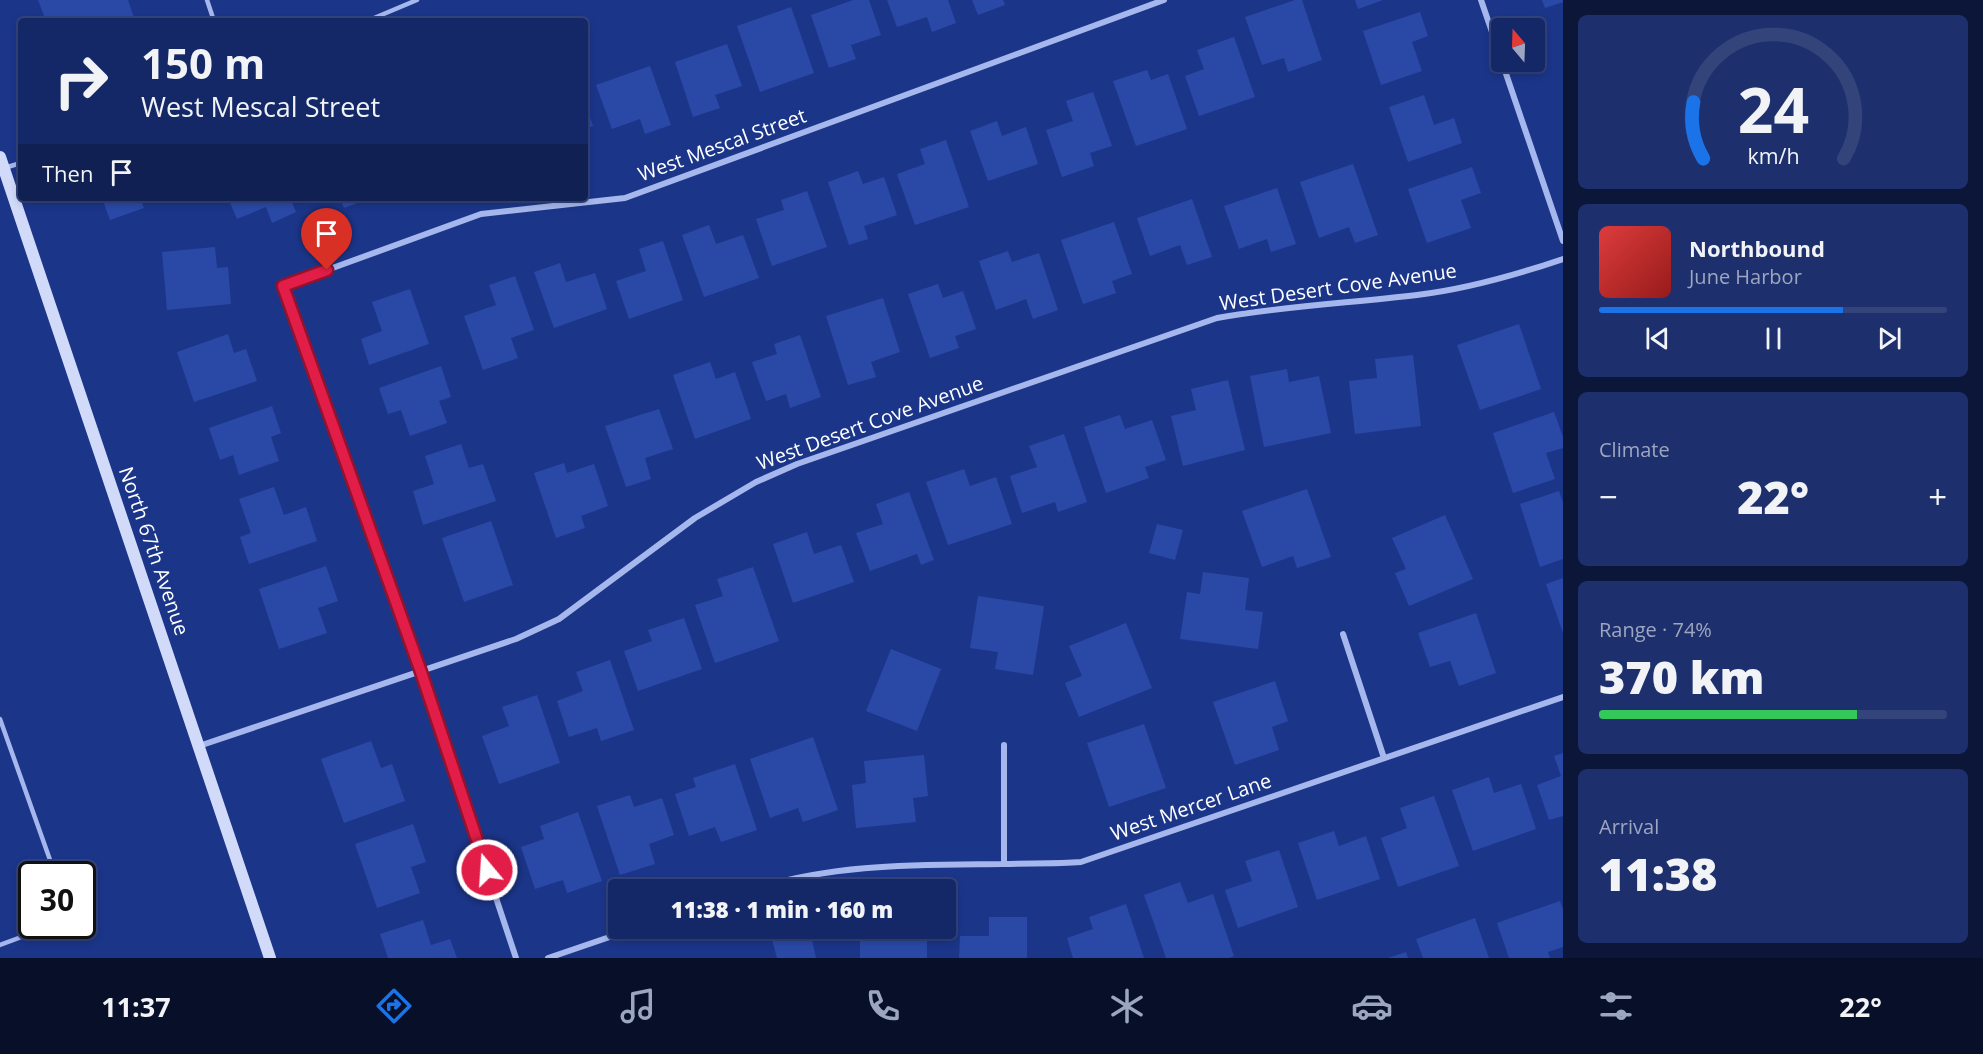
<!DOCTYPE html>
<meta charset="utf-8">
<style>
:root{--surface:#142867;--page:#1d306d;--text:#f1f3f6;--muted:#9da6c0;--line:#33447b;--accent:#1a73e8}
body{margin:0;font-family:"Open Sans",sans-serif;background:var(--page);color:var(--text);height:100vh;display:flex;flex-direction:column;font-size:22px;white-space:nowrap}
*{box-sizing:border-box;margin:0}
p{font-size:20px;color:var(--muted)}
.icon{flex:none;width:33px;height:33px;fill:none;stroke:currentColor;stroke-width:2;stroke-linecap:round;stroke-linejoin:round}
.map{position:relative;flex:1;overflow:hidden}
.details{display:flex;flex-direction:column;gap:15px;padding:15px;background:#0b1639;width:420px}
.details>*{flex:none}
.top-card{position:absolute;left:18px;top:18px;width:570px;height:183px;border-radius:6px;box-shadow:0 3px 9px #0003,0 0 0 2px var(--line);background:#142867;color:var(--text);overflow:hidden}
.needle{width:39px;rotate:341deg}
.buttons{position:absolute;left:1491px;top:18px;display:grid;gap:12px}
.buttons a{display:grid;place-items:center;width:54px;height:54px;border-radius:6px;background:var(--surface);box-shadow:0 3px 9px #0003,0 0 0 2px var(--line);font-size:30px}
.speed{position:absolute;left:18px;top:861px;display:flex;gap:12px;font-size:30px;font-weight:700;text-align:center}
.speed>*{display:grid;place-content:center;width:78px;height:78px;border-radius:50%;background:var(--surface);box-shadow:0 3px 9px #0003,0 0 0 2px var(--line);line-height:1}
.speed .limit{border:3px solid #111;border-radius:9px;background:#fff;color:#111}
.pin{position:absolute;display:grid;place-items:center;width:51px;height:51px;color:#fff;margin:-62px -26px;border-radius:50% 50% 50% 0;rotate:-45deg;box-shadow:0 0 6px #0007}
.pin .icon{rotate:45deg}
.me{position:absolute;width:66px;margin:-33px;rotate:342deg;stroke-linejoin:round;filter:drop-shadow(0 0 4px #0008)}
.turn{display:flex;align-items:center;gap:21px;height:126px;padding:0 24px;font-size:27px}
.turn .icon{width:78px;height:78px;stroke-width:2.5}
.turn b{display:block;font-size:42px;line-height:51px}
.then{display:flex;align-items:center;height:57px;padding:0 24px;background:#0003;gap:12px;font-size:22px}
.big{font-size:45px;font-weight:800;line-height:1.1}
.details .tile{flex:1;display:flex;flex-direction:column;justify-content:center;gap:9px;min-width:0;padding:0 21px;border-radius:9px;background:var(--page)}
.details .dial{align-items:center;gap:0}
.dial svg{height:156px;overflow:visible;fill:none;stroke:var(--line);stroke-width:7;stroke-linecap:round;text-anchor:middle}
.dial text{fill:var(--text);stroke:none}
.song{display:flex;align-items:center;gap:18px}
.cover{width:72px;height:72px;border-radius:9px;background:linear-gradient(135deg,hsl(0 70% 55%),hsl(0 70% 35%))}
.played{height:6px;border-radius:3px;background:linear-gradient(90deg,var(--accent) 70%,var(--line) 70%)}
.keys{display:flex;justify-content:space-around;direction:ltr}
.heat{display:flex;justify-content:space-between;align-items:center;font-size:33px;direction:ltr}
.charge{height:9px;border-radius:4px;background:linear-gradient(90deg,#34c759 74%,var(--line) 0)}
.trip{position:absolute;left:608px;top:879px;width:348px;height:60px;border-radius:6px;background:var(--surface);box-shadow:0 3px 9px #0003,0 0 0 2px var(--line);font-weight:800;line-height:60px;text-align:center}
.dock{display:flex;height:96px;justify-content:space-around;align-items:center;background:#081029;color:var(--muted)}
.dock .icon{width:42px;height:42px}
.dock .current{color:var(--accent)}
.dock b{font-size:27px;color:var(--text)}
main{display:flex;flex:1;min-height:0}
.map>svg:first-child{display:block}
.building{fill:#2a49a7}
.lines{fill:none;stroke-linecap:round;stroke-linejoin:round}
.lane{stroke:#a5b7ec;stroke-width:4.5}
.street{stroke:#a5b7ec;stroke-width:6}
.secondary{stroke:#d1daf9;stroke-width:12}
.route-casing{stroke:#92132f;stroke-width:15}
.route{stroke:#e11d48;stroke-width:10}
.labels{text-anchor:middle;stroke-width:6;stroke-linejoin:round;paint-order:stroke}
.street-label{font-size:20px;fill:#fff;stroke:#1b3589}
</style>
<main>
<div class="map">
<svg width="1563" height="958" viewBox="0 0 1563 958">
<rect width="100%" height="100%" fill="#1b3589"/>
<path class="building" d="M38,0h90l7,21h-89z
M853,0h16l12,35 -30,10 5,14 -27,9 -18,-53z
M887,0h61l8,23 -24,9 -5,-15 -30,10z
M972,0h31l2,5 -27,10z
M1295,0h7l20,60 -34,12 -4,-14 -22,7 -17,-48z
M1355,0h28l-25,9z
M1542,0h21v2l-18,6z
M791,7l23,66 -54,19 -23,-66z
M1420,12l8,24 -16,6 10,29 -41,14 -18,-54z
M1234,37l21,60 -56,19 -14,-40 19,-7 -7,-19z
M727,44l15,42 -27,9 5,13 -27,9 -18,-55z
M650,66l21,59 -26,9 -5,-15 -28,10 -16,-44z
M1147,70l4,10 17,-6 19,55 -51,17 -23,-65z
M1093,92l19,54 -22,7 4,13 -32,11 -16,-47 27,-9 -7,-20z
M1424,95l10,30 20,-7 8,25 -54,19 -19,-55z
M585,103l8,23 -8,3z
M997,121l5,15 24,-9 12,37 -50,17 -18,-50z
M946,140l23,67 -54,18 -18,-51 28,-10 -5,-15z
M1353,164l25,71 -23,8 -6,-16 -30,11 -19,-56z
M1472,167l9,26 -20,7 10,28 -44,15 -19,-54z
M858,171l5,13 21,-7 13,38 -33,11 4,13 -19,6 -21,-63z
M1277,188l19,56 -25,8 -4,-13 -28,10 -15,-43z
M807,191l20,56 -55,19 -16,-47 28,-9 -3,-10z
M102,198h38l4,10 -34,12z
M228,198h62l6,14 -24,11 -6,-16 -29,12z
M340,198h31l-27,10z
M1192,199l20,58 -25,8 -7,-20 -30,11 -13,-38z
M1114,222l18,52 -20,7 4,12 -33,11 -22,-64z
M709,225l7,19 27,-9 16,43 -55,19 -22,-62z
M663,241l20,59 -54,19 -13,-38 30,-10 -7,-22z
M215,247l2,21 11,-1 3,37 -64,6 -5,-58z
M1008,251l4,11 27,-9 19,57 -25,9 -7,-20 -30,11 -17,-49z
M560,263l6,19 29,-9 12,36 -53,19 -20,-56z
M515,276l19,54 -23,8 7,20 -35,12 -19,-54 32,-11 -7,-20z
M938,284l5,14 20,-7 13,38 -21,7 4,12 -29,10 -22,-64z
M410,289l19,55 -60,21 -8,-26 21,-8 -10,-29z
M883,298l17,54 -29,10 5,15 -28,8 -22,-69z
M1519,324l22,65 -61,21 -23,-65z
M228,334l6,19 12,-4 11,32 -63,21 -17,-50z
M800,335l21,62 -31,11 -4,-14 -20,7 -14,-39 25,-8 -3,-10z
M1413,355l8,71 -66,8 -6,-53 28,-3 -2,-19z
M710,362l6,17 19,-7 16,47 -56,20 -22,-64z
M441,366l10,31 -12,4 8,22 -37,13 -9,-26 -13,4 -9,-26z
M1287,369l2,13 30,-6 12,57 -67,14 -14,-71z
M1228,380l17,70 -62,16 -12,-50 25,-6 -5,-21z
M272,406l9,27 -10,4 8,24 -40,14 -6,-20 -13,5 -11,-32z
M659,409l14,40 -28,9 6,21 -25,8 -21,-61z
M1554,412l9,25v11l-17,5 9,26 -42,14 -20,-60z
M1120,415l5,14 27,-9 14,40 -21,7 4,11 -43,15 -22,-66z
M1064,434l23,68 -29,10 -3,-10 -33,11 -12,-37 27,-9 -8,-21z
M461,444l8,24 14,-4 13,37 -73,24 -10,-34 21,-7 -9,-28z
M564,463l3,10 27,-9 14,42 -27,10 4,12 -29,10 -22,-65z
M964,469l6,17 26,-9 16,47 -64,21 -22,-63z
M274,487l10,28 22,-8 11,34 -68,23 -9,-27 11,-4 -12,-34z
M1307,489l24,68 -34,11 -4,-12 -31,11 -20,-56z
M1559,491l4,11v57l-23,8 -20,-63z
M909,492l25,68 -13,5 -4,-11 -47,17 -14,-38 27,-9 -7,-20z
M1445,515l28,64 -64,27 -14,-33 11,-4 -14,-31z
M491,521l22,64 -49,17 -22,-64z
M1157,524l26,6 -8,30 -26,-7z
M807,532l7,22 27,-9 13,37 -61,21 -20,-59z
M326,566l12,35 -20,7 9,25 -48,16 -20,-60z
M753,567l26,74 -64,22 -20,-58 28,-9 -6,-17z
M1203,572l46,6 -4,32 18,2 -5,37 -78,-10 7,-47 13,2z
M1563,578v55l-17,-49z
M978,596l66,10 -11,69 -38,-6 3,-17 -28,-4z
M1476,613l20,60 -37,13 -9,-25 -20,6 -12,-34z
M684,618l18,51 -64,22 -14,-40 28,-10 -4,-11z
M1126,623l26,65 -73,29 -14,-34 17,-7 -13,-30z
M891,649l50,20 -24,62 -51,-20z
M610,660l24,70 -33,11 -4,-13 -28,9 -12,-36 26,-10 -7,-19z
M1275,681l13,40 -16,6 7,23 -44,15 -22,-63z
M537,695l23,68 -61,21 -17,-48 27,-10 -7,-19z
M1144,724l22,64 -57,19 -22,-64z
M813,737l25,73 -35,12 -5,-14 -28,10 -20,-59z
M371,741l10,27 11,-4 13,37 -61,22 -23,-64z
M1563,753v63l-14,4 -12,-35 24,-9 -7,-20z
M924,755l4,41 -15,2 3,24 -60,6 -4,-43 14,-2 -2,-22z
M735,764l22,66 -36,12 -6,-15 -26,9 -14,-42 21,-7 -3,-9z
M1489,777l5,16 27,-9 15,45 -63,22 -21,-61z
M630,795l4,12 28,-9 12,37 -25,9 6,20 -35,11 -23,-69z
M1434,796l25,70 -61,21 -17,-49 26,-10 -7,-20z
M578,812l24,69 -35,12 -4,-13 -28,9 -14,-42 23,-8 -4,-13z
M413,824l13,38 -15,5 9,26 -43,15 -22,-64z
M1334,831l5,15 27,-10 14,43 -63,21 -19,-57z
M1279,850l19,57 -60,21 -13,-38 27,-9 -7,-20z
M1180,882l8,21 25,-9 21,62 -5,2h-63l-22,-63z
M1560,901l3,8v38l-15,5 2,6h-41l-12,-35z
M1126,904l18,54h-71l-6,-20 26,-9 -4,-12z
M989,917h38v41h-68l1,-22h29z
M1475,918l14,40h-66l-7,-19z
M423,920l8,25 19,-6 7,19h-69l-8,-24z
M860,928h42v5h25v25h-67z
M810,931l6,27h-39l-5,-18z
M1406,952l2,6h-20z"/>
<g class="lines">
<path class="lane" d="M207,0l7,21
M367,21l50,-21
M4,168l17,-5
M0,719l55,155
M0,945l35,-13 10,-6"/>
<path class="street" d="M1481,0l21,61
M1502,62l61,179
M1343,634l41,124
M199,746l317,-107 43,-20 136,-101 61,-36 41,-18 420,-146c66,-12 133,-15 200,-23 50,-6 99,-20 146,-36
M1004,864v-119
M752,890c81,-27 167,-25 251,-26 26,-1 52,0 78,-2l482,-165
M516,958l-95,-286 -138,-386 198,-72 144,-16 539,-198
M548,958l88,-30"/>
<path class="secondary" d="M0,157l270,801"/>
</g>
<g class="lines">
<g class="route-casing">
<path id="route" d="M327,270l-44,16 138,386 66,198"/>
</g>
<use href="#route" class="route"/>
</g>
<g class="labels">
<g class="street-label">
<text transform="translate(722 145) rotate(-20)" y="7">West Mescal Street</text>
<text transform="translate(1338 287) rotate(-8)" y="7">West Desert Cove Avenue</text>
<text transform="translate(870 423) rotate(-20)" y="7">West Desert Cove Avenue</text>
<text transform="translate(154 551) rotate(71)" y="7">North 67th Avenue</text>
<text transform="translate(1191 807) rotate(-19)" y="7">West Mercer Lane</text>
</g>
</g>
</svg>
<div class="buttons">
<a><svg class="needle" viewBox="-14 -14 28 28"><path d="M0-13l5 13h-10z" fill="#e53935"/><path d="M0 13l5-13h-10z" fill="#9da6c0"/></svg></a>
</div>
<div class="speed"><div class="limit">30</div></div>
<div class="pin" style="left:327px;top:270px;background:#d93025"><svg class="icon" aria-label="arrive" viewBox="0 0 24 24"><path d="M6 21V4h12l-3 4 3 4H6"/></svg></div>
<svg class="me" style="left:487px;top:870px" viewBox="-20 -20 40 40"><circle r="17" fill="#e11d48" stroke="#fff" stroke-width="3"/><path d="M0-11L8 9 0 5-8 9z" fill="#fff"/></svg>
<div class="trip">11:38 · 1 min · 160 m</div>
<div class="top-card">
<div class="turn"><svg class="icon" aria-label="right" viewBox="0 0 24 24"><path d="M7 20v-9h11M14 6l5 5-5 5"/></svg><div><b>150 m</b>West Mescal Street</div></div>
<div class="then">Then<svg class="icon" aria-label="arrive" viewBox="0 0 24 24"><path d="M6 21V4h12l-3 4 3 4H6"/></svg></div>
</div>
</div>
<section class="details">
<div class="tile dial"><svg viewBox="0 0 100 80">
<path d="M14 69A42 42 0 1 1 86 69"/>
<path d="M14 69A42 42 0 0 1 9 40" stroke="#1a73e8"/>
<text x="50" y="56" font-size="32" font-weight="700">24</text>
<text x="50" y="72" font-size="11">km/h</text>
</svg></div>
<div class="tile">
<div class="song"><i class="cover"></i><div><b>Northbound</b><p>June Harbor</p></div></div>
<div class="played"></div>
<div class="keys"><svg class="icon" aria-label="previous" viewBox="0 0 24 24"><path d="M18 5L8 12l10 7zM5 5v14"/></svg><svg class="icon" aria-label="pause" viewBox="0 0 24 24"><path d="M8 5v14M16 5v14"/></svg><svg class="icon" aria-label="next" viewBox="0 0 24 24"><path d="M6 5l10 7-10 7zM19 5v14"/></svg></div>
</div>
<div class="tile"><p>Climate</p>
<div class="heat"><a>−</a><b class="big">22°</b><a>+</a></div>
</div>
<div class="tile"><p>Range · 74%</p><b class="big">370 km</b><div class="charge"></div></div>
<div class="tile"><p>Arrival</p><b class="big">11:38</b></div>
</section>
</main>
<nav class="dock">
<b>11:37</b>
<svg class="icon current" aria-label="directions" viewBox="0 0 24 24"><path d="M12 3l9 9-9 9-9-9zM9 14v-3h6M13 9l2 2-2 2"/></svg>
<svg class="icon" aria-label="music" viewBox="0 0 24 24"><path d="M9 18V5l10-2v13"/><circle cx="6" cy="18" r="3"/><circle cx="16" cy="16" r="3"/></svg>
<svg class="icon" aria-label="phone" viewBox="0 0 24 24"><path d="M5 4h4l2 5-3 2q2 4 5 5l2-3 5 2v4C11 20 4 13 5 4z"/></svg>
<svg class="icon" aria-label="climate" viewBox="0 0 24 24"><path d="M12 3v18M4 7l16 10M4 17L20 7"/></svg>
<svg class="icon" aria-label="car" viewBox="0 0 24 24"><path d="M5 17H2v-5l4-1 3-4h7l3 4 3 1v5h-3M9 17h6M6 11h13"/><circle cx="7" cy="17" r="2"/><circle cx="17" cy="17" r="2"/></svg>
<svg class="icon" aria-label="filters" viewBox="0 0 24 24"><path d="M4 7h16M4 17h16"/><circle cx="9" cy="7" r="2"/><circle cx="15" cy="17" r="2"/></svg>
<b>22°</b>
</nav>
